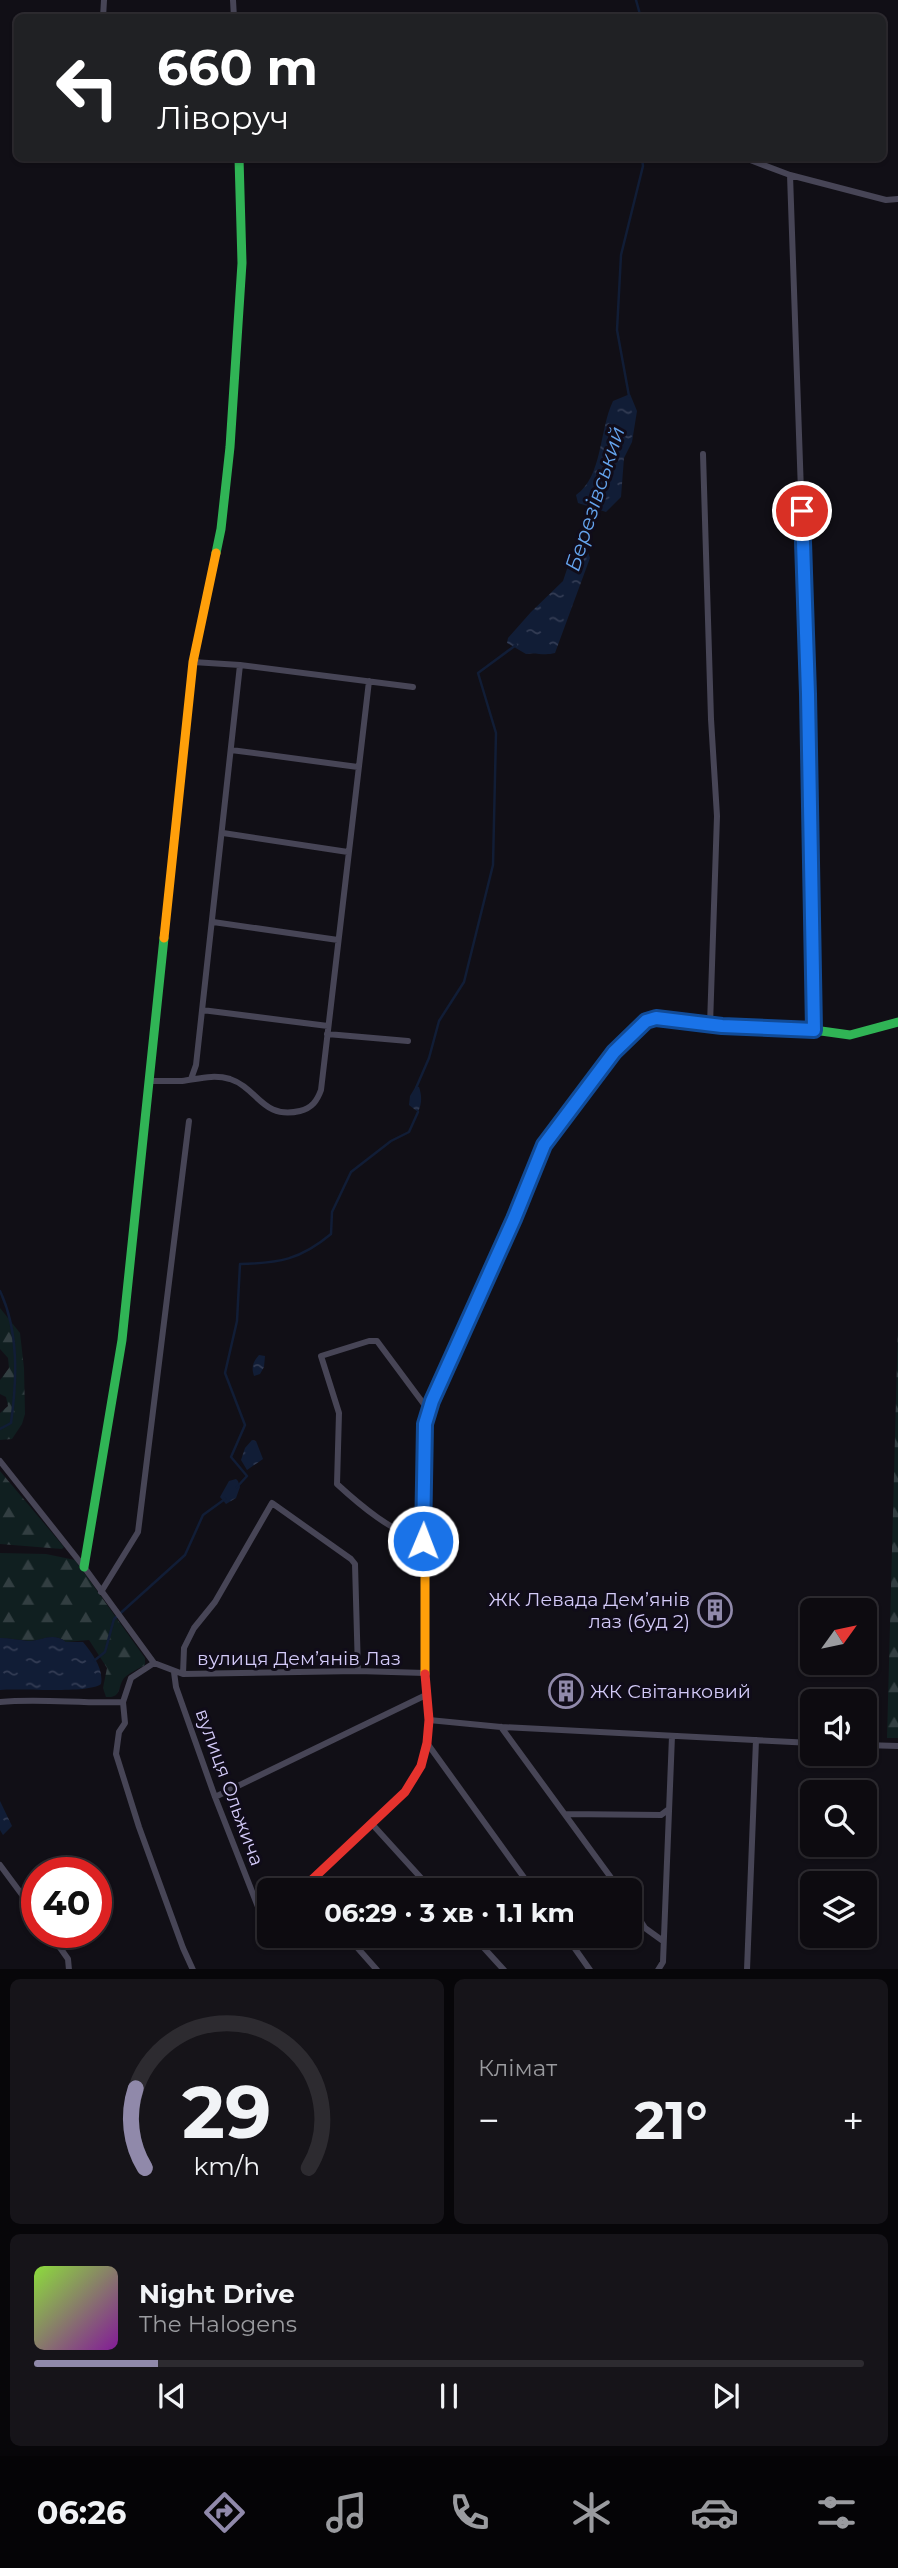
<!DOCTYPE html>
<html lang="uk">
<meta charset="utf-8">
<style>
:root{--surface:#0d0b10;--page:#161419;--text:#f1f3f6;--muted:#9a9b9f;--line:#2d2b30;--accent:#9089aa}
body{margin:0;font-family:Montserrat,sans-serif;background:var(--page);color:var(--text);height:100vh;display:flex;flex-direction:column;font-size:26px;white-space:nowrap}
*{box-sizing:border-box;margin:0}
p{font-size:23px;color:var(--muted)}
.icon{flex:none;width:38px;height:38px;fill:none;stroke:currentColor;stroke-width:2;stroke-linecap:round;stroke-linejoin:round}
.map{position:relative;height:1969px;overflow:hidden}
.details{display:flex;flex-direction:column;gap:10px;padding:10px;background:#070609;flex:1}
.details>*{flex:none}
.guide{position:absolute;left:14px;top:14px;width:872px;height:147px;border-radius:10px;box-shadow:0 2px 5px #0004,0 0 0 2px var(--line);background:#202124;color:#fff;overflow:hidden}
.needle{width:46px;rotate:57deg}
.buttons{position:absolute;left:800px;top:1598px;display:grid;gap:14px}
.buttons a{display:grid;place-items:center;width:77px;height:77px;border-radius:10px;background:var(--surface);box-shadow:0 2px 5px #0004,0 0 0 2px var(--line);font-size:35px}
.speed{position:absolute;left:21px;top:1857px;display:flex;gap:14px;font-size:35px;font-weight:700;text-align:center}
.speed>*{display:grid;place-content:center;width:91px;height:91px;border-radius:50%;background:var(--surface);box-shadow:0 2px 5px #0004,0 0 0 2px var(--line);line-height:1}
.speed .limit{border:10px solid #d22;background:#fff;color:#111}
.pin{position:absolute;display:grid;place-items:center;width:60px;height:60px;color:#fff;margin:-30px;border:4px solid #fff;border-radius:50%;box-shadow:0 2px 7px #0007}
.me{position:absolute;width:77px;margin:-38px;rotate:1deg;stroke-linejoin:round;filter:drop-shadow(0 0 5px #0008)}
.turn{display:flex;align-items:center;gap:24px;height:147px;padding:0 28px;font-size:32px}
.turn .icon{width:91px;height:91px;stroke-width:2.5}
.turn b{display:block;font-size:49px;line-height:60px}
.big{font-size:52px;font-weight:700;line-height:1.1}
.details .widget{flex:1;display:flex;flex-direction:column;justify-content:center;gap:10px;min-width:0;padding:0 24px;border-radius:10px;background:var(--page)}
.details .dial{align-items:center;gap:0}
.dial svg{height:182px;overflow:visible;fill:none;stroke:var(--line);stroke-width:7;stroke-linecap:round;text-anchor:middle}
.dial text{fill:var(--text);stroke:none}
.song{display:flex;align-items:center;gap:21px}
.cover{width:84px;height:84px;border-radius:10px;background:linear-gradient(135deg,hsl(90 70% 55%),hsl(290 70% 35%))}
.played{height:7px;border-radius:4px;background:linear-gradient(90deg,var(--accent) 15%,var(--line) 15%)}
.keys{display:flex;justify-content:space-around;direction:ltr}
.heat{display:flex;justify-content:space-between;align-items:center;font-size:38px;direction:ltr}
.details .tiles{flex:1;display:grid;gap:10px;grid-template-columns:1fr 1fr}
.widget:last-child{grid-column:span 2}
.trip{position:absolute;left:257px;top:1878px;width:385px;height:70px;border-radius:10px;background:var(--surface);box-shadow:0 2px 5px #0004,0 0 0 2px var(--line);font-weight:700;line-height:70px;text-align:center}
.tabs{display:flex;height:112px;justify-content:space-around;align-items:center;background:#050406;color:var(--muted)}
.tabs .icon{width:49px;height:49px}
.tabs .on{color:var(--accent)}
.tabs b{font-size:32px;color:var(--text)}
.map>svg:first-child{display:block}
.forest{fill:url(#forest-firs)}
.water{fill:url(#water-ripples)}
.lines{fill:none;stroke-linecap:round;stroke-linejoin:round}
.stream{stroke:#111d36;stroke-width:2.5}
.street{stroke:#474556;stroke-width:6}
.fast{stroke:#30b455;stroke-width:9}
.slow{stroke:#ff9f0a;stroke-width:9}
.jam{stroke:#e5322d;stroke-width:9}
.route-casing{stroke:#114b97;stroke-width:18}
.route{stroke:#1a73e8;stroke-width:12}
.labels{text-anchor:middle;stroke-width:6;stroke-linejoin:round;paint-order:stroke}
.poi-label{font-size:19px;fill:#d4cbf9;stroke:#100c19;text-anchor:end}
.street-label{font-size:19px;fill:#d4cbf9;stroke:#100c19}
.water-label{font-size:21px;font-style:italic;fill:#65a4ed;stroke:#100c19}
</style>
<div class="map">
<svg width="898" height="1970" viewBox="0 0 898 1970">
<defs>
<pattern id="forest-firs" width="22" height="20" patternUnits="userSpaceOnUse" patternTransform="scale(1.75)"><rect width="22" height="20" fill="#101f20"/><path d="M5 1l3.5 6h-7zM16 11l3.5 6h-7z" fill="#323e41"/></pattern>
<pattern id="water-ripples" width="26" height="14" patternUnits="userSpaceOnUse" patternTransform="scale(1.75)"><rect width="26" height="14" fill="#111d36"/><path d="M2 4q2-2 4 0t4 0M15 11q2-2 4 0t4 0" fill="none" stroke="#333c54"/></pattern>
</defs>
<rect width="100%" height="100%" fill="#110f16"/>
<path class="forest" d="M0,1308l20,25 4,35 1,46 -3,10 -10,15 -12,1v-27l8,-7 -2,-9 -6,-3v-14l9,-12 -1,-10 -8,-9z
M898,1324v414h-11z
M0,1471l64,76 -2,2 -62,-5z
M0,1553l46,1 29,6 70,98v7c-7,4 -16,8 -21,13 -7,10 -2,20 -18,19l-3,-9 4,-20 -18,-28 -23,2c-14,-11 -25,0 -38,-1 -9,-1 -18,-3 -28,-3z"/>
<path class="water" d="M630,394l7,17 -5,31 -8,16 -3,39 -15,15 -28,-9 -2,-8c27,-19 23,-65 37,-94z
M585,543l5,15 -35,95c-11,3 -19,-1 -29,1l-19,-11 1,-5 23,-26 32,-31 8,-24 8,-13z
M416,1086l3,1c3,9 3,16 -1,25l-9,-7 1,-9z
M259,1355l6,1 -1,11 -4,7 -6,2c-3,-9 -1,-14 5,-21z
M252,1440l4,1 7,18 -16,11 -6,-10 4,-12z
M236,1479l2,2 2,6 -4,11 -10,6 -6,-7 9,-16z
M0,1638c10,0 19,2 28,3 12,1 24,-10 38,1h17c9,11 21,27 18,42 -13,10 -79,4 -101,6z
M0,1801l12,25 -9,9 -3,-5z"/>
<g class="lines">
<path class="stream" d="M636,0l5,18
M629,396l-12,-66 4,-75 22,-89 -1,-8
M584,546l8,-41
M416,1088l13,-30 10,-37 25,-39 29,-117 3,-132 -18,-60 38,-28
M0,1291c19,40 17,89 11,132l-11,6
M237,1487l10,-11 -16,-19 14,-32 -20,-52 12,-52 3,-57c39,-1 60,-4 91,-30l1,-22 19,-40 40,-31 18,-9 9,-20
M95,1660l10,-8 9,-33 71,-64 18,-40 22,-16"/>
<path class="street" d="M233,0l1,18
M103,18l1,-18
M97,158v2
M745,158l45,17 96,25 12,-1
M790,175l18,519 6,336
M703,454l8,265 6,97 -7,209
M193,662l47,3 173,22
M231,750l127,17
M223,833l125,19
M213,922l125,18
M202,1010l126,16
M327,1034l81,7
M191,1079l5,-14 44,-400
M149,1081c11,0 22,0 33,0 16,-2 31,-7 48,-2 28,9 32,41 70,32 12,-3 17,-10 21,-21l48,-409
M0,1461l84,106 70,96 29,11 175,-3 67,2
M423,1541c-32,-10 -61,-34 -86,-57l2,-71 -18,-57 48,-15h8l52,70
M101,1592l37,-60 51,-411
M154,1663l-23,15 -8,24 2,21 -6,9 -3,22 23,73 44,121 10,22
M174,1672l2,15 39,110 45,115 3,4h7
M183,1674l1,-26 10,-20 21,-26 57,-99 79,56 4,5 3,107
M0,1702c41,-4 82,2 123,0
M429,1720l72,7 311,16
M501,1727l119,163
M427,1743l106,147
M864,1745l34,1
M215,1797l211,-102
M565,1814l96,1 8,-6
M372,1824l60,66
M0,1865l37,50
M630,1905l15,23 18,13
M49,1932l19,27 1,11
M347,1936l30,34
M473,1936l31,34
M566,1936l24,34
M658,1970l5,-8 9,-226
M747,1970l9,-230"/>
<path class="fast" d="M216,553l5,-24 9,-82 12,-184 -3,-105
M570,1111c19,-26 56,-84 86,-93l66,8 92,4 36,5 48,-13
M84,1567l38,-227 42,-402"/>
<path class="slow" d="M164,938l29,-276 23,-109
M425,1674v-250l6,-24 83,-181 30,-74 26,-34"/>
<path class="jam" d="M301,1890l104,-98 16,-26 6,-23 2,-23 -4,-46"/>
</g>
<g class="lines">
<g class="route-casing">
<path id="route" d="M423,1541l2,-117 7,-23 82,-182 30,-74 70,-93 32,-31 10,-3 66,8 92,4 -6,-336 -6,-183"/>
</g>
<use href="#route" class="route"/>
</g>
<defs>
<g id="building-ring" transform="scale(1.75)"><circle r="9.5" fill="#100c19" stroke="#9089aa" stroke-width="1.5"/><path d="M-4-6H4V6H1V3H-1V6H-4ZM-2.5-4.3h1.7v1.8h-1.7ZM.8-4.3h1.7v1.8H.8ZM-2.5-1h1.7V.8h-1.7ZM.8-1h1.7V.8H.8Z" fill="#9089aa"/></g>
</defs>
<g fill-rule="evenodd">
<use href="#building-ring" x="715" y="1610"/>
<use href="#building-ring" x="566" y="1691"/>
</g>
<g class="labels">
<g class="poi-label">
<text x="690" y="1606">ЖК Левада Дем’янів<tspan x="690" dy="22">лаз (буд 2)</tspan></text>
<text x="590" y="1698" text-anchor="start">ЖК Світанковий</text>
</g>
<g class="street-label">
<text x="299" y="1665">вулиця Демʼянів Лаз</text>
<text transform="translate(230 1787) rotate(70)" y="7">вулиця Ольжича</text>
</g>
<g class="water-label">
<text transform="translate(595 499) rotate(-72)" y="7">Березівський</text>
</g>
</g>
</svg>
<div class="buttons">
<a><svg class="needle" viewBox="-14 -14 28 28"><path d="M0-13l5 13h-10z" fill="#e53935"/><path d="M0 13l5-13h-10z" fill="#9a9b9f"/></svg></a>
<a><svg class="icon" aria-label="sound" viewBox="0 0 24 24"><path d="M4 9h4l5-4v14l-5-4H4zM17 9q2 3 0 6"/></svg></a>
<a><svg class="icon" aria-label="search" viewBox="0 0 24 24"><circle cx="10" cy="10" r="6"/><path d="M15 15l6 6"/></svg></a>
<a><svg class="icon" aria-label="layers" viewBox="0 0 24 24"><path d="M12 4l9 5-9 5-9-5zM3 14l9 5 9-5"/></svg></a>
</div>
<div class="speed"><div class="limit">40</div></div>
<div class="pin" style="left:802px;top:511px;background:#d93025"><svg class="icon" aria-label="arrive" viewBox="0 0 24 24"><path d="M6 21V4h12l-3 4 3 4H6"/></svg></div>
<svg class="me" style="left:423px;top:1541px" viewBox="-20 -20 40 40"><circle r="17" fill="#1a73e8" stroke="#fff" stroke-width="3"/><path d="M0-11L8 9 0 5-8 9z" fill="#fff"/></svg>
<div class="trip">06:29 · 3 хв · 1.1 km</div>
<div class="guide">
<div class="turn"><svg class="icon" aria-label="left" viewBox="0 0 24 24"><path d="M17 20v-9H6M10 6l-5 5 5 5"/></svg><div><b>660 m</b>Ліворуч</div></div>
</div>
</div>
<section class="details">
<div class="tiles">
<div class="widget dial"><svg viewBox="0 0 100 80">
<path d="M14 69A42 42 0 1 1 86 69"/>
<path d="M14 69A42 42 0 0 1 10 34" stroke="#9089aa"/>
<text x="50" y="56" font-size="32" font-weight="700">29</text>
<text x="50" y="72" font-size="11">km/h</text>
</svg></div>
<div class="widget"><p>Клімат</p>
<div class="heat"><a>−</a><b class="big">21°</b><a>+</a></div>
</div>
<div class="widget">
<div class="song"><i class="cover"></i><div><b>Night Drive</b><p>The Halogens</p></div></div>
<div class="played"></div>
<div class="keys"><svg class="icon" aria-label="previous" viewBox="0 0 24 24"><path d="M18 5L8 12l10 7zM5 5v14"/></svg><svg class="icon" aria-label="pause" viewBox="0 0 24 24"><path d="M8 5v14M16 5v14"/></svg><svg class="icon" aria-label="next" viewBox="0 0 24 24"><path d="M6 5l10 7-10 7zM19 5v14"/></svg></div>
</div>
</div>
</section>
<nav class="tabs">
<b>06:26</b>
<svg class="icon on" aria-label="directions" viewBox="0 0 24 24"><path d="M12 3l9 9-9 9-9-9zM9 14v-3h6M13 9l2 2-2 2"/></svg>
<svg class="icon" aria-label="music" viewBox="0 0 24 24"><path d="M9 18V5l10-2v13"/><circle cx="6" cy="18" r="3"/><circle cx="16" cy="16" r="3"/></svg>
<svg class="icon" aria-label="phone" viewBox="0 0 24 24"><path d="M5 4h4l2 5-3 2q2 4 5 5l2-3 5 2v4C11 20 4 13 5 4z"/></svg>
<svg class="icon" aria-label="climate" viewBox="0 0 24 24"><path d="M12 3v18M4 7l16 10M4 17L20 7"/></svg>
<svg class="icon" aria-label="car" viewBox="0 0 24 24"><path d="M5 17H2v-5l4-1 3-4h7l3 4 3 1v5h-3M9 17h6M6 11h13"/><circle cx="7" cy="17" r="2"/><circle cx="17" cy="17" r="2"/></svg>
<svg class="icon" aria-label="filters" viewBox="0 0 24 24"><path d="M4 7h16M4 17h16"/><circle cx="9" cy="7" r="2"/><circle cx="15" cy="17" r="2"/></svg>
</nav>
